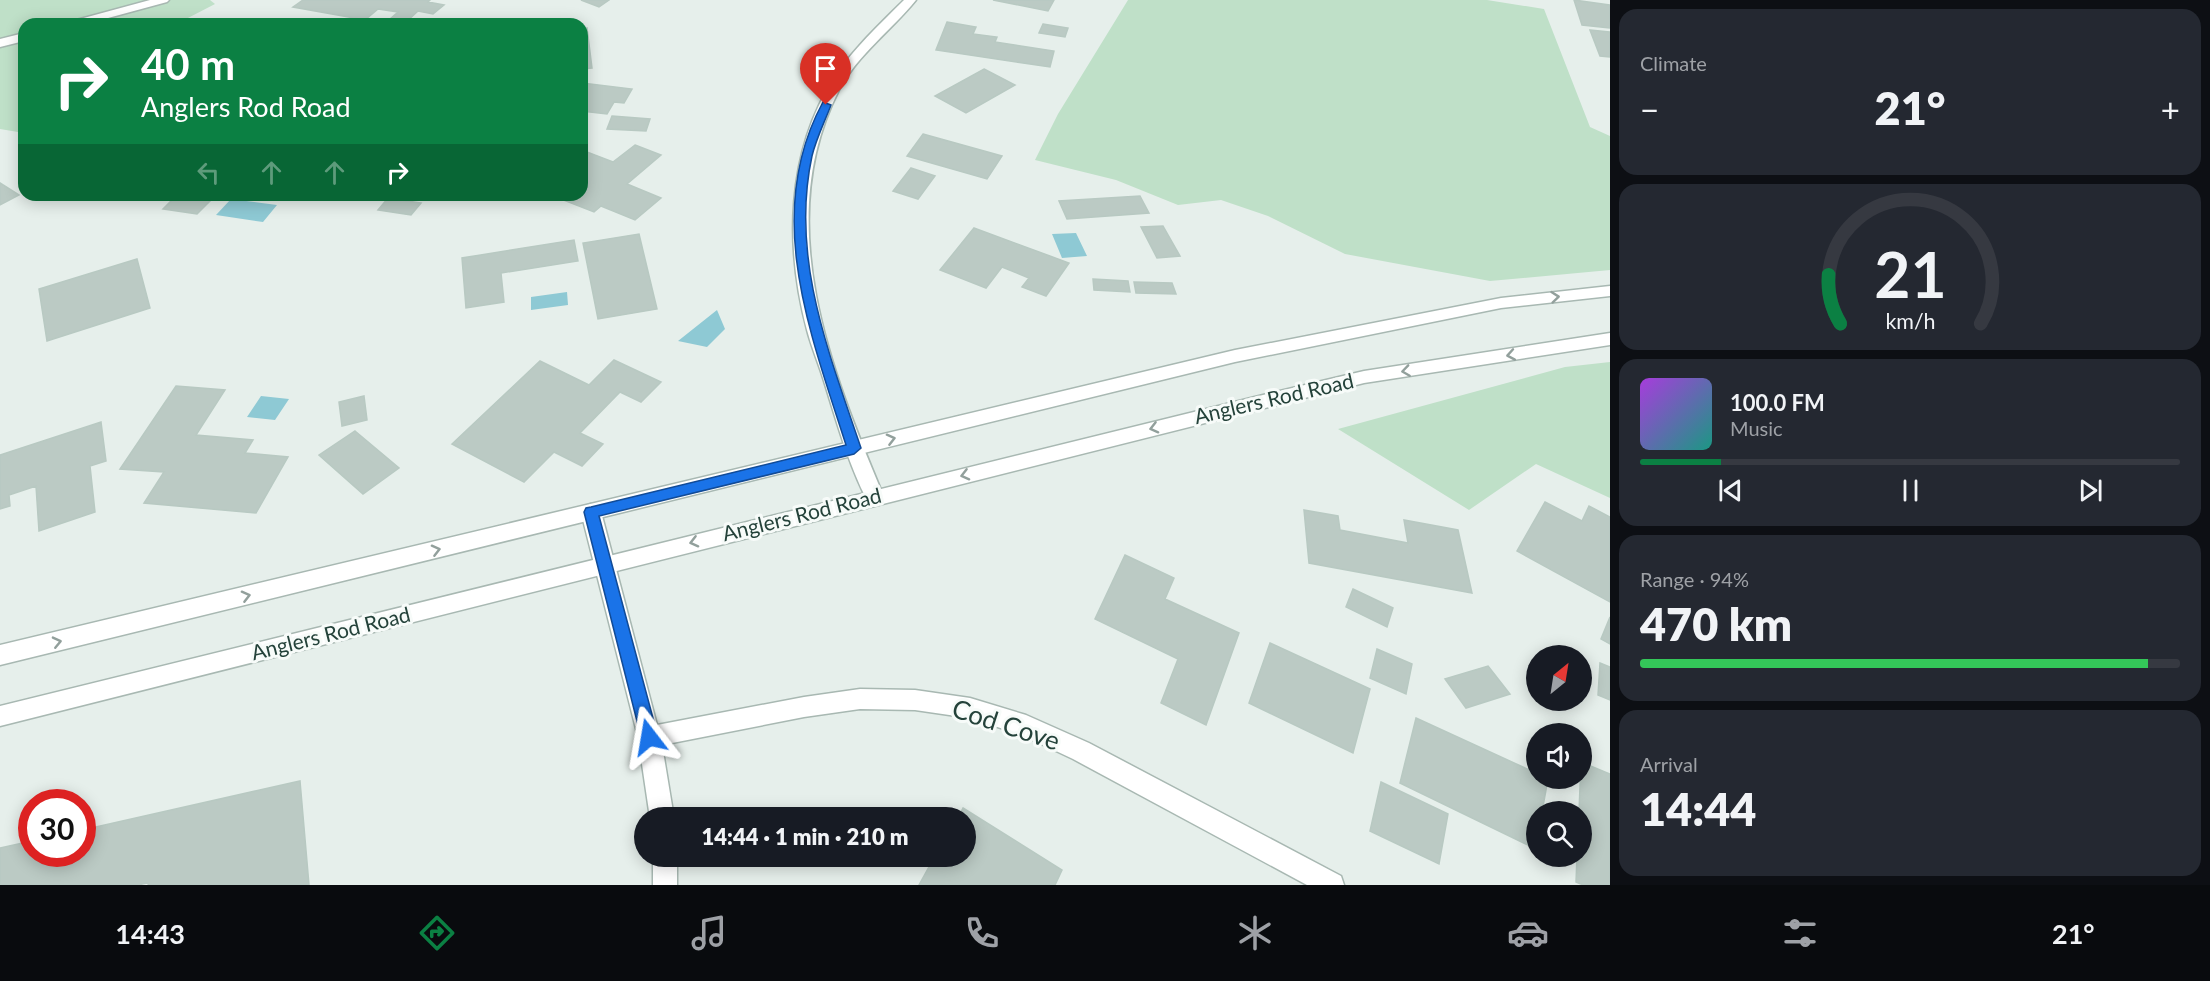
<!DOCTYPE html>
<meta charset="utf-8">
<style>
:root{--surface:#171b24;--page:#242831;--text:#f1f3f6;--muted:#9ea1a6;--line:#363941;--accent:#0b8043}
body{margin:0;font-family:Lato,sans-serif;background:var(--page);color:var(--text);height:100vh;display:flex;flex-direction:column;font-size:22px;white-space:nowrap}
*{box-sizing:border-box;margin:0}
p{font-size:20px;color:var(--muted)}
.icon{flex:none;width:33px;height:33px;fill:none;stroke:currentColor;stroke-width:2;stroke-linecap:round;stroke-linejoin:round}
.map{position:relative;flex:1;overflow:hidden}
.panel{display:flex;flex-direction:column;gap:9px;padding:9px;background:#0d0f14;width:600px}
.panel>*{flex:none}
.hud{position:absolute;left:18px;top:18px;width:570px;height:183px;border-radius:18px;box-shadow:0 3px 15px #0003;background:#0b8043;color:#fff;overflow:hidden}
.needle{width:39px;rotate:30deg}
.fabs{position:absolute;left:1526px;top:645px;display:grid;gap:12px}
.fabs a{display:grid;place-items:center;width:66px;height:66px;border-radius:50%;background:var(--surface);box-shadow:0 3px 15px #0003;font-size:30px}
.speed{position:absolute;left:18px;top:789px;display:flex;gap:12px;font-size:30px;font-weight:700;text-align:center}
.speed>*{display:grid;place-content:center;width:78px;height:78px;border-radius:50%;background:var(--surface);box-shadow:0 3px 15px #0003;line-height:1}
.speed .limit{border:9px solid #d22;background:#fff;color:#111}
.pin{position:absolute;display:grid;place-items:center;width:51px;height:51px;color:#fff;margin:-62px -26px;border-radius:50% 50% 50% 0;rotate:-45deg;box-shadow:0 0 6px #0007}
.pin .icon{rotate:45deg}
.me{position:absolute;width:66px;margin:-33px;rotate:346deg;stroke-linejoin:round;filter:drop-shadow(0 0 4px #0008)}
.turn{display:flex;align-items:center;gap:21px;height:126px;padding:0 24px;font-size:27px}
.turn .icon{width:78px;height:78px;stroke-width:2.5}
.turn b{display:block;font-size:42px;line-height:51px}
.lanes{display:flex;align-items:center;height:57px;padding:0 24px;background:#0003;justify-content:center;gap:30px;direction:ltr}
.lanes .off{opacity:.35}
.big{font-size:45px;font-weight:800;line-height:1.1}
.panel .tile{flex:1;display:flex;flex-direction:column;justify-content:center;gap:9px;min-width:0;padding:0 21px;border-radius:18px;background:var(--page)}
.panel .dial{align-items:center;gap:0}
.dial svg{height:156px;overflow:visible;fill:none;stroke:var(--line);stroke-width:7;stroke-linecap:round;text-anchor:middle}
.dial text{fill:var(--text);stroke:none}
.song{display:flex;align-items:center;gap:18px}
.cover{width:72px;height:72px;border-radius:9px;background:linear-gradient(135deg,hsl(280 70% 55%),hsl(170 70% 35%))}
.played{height:6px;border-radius:3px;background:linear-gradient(90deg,var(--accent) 15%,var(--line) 15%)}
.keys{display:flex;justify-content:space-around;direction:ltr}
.heat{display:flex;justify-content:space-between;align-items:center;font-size:33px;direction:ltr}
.charge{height:9px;border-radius:4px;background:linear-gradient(90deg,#34c759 94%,var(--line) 0)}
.trip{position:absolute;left:634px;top:807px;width:342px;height:60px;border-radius:30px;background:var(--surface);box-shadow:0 3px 15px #0003;font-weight:800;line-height:60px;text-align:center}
.tab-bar{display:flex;height:96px;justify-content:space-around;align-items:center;background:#090b0e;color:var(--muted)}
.tab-bar .icon{width:42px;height:42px}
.tab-bar .current{color:var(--accent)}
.tab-bar b{font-size:27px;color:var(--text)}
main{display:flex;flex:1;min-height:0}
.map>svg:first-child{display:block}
.green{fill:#bfe0c8}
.water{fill:#8ec9d4}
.building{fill:#bbcac4;stroke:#b8c9c2;stroke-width:1.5}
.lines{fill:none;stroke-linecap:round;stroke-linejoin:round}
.minor-casing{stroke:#a8b8b2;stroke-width:3}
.tertiary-casing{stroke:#a8b8b2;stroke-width:3}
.minor{fill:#fff;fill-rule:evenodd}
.tertiary{fill:#fff;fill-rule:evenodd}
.oneway{stroke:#92a09c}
.route{fill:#1a73e8;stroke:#114b97;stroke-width:1.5}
.labels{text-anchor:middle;stroke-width:6;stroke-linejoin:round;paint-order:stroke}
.street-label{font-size:21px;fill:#24423a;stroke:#f7fbf9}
.near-street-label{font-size:26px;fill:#24423a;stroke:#f7fbf9}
</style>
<main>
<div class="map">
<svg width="1610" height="885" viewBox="0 0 1610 885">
<rect width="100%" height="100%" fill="#e6efeb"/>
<path class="green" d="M0,0h210l5,4 -29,15 -3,5h-159v109l-24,-4z
M1128,0h359l57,9 46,118 20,9v134l-120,11 -145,-27 -77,-38 -47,-16 -43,5 -62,-25 -81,-20 23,-46z
M1610,362v136l-74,-34 -67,46 -131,-81 227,-62z"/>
<path class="water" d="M231,199l46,6 -14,17 -47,-7z
M1076,233l11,23 -25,2 -10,-24z
M567,292l1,13 -37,5v-13z
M717,310l8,19 -18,18 -29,-6z
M261,396l28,3 -14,21 -28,-3z"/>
<path class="building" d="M303,0h127l-2,2 16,3 -11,9 -15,-3 -12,11 -17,-2 9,-8 -20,-3 -13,11 -72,-13z
M581,0h28l-10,7z
M993,0h61l-6,11z
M1574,0l36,5v23l-28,-3z
M947,22l29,5 -3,7 24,3 -2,5 59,9 -4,16 -114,-17z
M1043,24l25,4 -3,9 -26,-4z
M587,28l5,40 -10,1v-40z
M1590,30l20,2v25l-10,-1z
M984,69l31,16 -49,28 -31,-17z
M582,83l50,6 -8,14 -10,-1 -7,12 -25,-3z
M612,116l38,3 -4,12 -39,-2z
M923,134l79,22 -15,23 -80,-23z
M635,145l26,10 -34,29 34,14 -26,22 -34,-14 -7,6 -33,-13 5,-4h16v-13l3,-2 -3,-1v-29l31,12z
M911,168l24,8 -17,23 -25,-8z
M0,183l19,12 -19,10z
M177,195h39l-19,19 -34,-5z
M1140,196l9,17 -82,6 -8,-18z
M388,198l33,5 -10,12 -33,-5z
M1163,226l17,30 -23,2 -16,-31z
M974,228l95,35 -23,33 -24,-9 7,-9 -27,-11 -16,21 -46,-18z
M639,234l18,75 -59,10 -15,-76z
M574,240l4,21 -77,12 3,29 -38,6 -4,-50z
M137,259l13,49 -103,33 -8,-52z
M1093,279l35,2 2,11 -36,-2z
M1134,282l38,1 4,11 -40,-1z
M614,360l47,22 -20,20 -21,-10 -40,41 23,11 -21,22 -28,-14 -30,30 -72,-38 88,-83 49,24z
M176,386l49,4 -29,45 57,5 -8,13 43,4 -32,56 -112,-10 20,-31 -44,-3z
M364,396l3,24 -25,6 -3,-24z
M101,422l5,39 -16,5 5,46 -56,19 -3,-45 -27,9 1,11 -10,3v-54z
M355,431l44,37 -36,26 -44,-39z
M1545,502l37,19 7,-15 21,11v85l-93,-51z
M1304,510l34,6 2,14 68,13 -4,-23 54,10 14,63 -163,-30z
M1125,555l49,23 -9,21 74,34 -33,92 -45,-22 17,-44 -83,-40z
M1353,589l40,19 -6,19 -41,-20z
M1610,617v27l-9,-5z
M1270,643l100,46 -17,64 -104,-50z
M1377,649l35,15 -6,30 -36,-16z
M1600,663l10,4v33l-12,-5z
M1488,666l22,28 -44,14 -21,-29z
M1416,718l120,55v5l12,1 -6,33h-6v37l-136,-66z
M1581,762l29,12v111h-27l-7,-3 1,-26h4v-44h-2z
M300,781l9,104h-160l-2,-2 -9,2h-138v-37l32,-7v13h50v-24z
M1381,782l67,32 -9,50 -69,-33z
M963,808l99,62 -7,15h-136l16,-29h31v-38h-8z"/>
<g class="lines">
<g class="minor-casing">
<path id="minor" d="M150,0h19l-2,2 -81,22h-19l2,-2z
M904,0h12c-25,31 -58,54 -77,90 -68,132 -8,281 45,407l-2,5 -7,3 -7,-3c-20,-38 -32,-83 -45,-124 -5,-16 -12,-32 -16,-48 -22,-83 -21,-177 27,-252 19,-29 45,-53 70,-78z
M24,33v8l-24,6v-8z
M591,504l7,3 3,5 56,213 147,-28 56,-8 55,1 55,8 56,17 63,28 252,133 3,9h-37l-234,-126 -51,-24 -52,-17 -55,-8 -55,-1 -56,8 -142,28 12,73h-24l-12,-81 -57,-225 3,-5z
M653,856h24v29h-24z"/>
</g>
<g class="tertiary-casing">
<path id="tertiary" d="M1610,286v10l-109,12 -266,54 -1235,303v-20l1235,-295 266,-52z
M1610,333v12l-246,38 -1364,343v-20l1267,-312 97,-23z"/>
</g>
<use href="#minor" class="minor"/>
<use href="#tertiary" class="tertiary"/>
</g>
<defs><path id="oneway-chevron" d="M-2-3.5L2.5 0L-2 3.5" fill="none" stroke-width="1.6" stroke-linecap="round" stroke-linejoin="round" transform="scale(1.5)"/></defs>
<g class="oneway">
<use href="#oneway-chevron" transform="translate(1555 297) rotate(-6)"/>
<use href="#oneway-chevron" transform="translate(1511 355) rotate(170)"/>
<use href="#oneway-chevron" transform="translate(1406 371) rotate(172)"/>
<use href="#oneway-chevron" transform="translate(1154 428) rotate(166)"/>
<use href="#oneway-chevron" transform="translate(891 439) rotate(-14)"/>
<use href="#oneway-chevron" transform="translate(965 475) rotate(166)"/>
<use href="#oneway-chevron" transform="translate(694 542) rotate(166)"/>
<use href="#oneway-chevron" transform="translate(436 550) rotate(-14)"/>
<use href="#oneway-chevron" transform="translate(246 596) rotate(-14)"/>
<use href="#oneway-chevron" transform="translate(57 642) rotate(-13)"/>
</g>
<path class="route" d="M823,102l8,3c-6,16 -15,34 -19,51 -22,102 17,197 49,292l-7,6 -255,62 59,221 -3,5 -6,3 -6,-3 -2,-5 -57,-225 2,-4 5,-1 255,-62c-35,-110 -84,-231 -23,-343z"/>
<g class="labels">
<g class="street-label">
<text transform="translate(1274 399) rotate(-13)" y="7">Anglers Rod Road</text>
<text transform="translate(802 515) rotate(-14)" y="7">Anglers Rod Road</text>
<text transform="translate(331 634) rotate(-14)" y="7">Anglers Rod Road</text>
</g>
<g class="near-street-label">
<text transform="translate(1006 725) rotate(18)" y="9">Cod Cove</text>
</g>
</g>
</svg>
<div class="fabs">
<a><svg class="needle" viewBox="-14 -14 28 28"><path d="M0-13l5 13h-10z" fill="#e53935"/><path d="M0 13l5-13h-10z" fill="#9ea1a6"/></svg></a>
<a><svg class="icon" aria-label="sound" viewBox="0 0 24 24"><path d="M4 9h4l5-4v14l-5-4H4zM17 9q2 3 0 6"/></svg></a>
<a><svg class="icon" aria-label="search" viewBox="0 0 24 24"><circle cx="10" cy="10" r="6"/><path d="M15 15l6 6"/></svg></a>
</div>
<div class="speed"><div class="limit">30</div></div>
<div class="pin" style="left:826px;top:105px;background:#d93025"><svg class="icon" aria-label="arrive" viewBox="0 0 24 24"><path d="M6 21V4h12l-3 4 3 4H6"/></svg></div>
<svg class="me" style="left:649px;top:737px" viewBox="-20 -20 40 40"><path d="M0-17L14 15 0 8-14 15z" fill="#1a73e8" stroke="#fff" stroke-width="4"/></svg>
<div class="trip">14:44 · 1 min · 210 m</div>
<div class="hud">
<div class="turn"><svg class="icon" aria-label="right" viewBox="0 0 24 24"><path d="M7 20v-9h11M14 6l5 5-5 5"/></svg><div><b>40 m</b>Anglers Rod Road</div></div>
<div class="lanes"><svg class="icon off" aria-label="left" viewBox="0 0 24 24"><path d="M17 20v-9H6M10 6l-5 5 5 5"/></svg><svg class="icon off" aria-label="ahead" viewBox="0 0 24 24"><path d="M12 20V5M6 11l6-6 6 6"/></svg><svg class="icon off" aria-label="ahead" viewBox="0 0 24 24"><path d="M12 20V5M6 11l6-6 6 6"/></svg><svg class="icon" aria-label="right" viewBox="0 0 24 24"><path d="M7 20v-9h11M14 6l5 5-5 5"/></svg></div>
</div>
</div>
<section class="panel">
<div class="tile"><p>Climate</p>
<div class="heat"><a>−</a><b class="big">21°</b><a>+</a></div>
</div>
<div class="tile dial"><svg viewBox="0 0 100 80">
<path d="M14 69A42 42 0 1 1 86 69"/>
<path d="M14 69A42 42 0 0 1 8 44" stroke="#0b8043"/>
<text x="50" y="56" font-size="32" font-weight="700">21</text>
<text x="50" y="72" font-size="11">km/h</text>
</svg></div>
<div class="tile">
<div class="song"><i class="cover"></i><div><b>100.0 FM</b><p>Music</p></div></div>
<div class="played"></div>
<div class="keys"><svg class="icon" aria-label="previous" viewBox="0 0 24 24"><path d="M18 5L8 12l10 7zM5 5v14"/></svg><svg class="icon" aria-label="pause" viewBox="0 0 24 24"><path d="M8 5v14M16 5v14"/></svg><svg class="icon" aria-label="next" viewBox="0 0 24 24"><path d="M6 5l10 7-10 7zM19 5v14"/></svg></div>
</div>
<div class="tile"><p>Range · 94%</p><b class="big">470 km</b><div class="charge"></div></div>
<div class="tile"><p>Arrival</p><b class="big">14:44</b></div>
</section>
</main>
<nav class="tab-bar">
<b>14:43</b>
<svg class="icon current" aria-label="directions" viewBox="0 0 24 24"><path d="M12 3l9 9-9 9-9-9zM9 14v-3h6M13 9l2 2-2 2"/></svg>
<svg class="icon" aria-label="music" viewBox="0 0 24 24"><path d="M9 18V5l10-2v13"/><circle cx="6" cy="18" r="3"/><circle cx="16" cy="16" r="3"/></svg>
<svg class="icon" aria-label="phone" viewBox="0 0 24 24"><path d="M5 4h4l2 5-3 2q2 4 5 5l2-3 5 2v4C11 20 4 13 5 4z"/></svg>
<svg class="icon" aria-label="climate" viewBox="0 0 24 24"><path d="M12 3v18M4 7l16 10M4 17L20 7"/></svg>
<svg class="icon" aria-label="car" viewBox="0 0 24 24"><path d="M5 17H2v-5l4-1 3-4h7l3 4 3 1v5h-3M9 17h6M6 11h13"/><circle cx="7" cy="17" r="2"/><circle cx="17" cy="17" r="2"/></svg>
<svg class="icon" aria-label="filters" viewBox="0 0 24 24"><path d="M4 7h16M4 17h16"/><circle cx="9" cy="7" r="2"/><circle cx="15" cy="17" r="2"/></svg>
<b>21°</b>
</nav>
